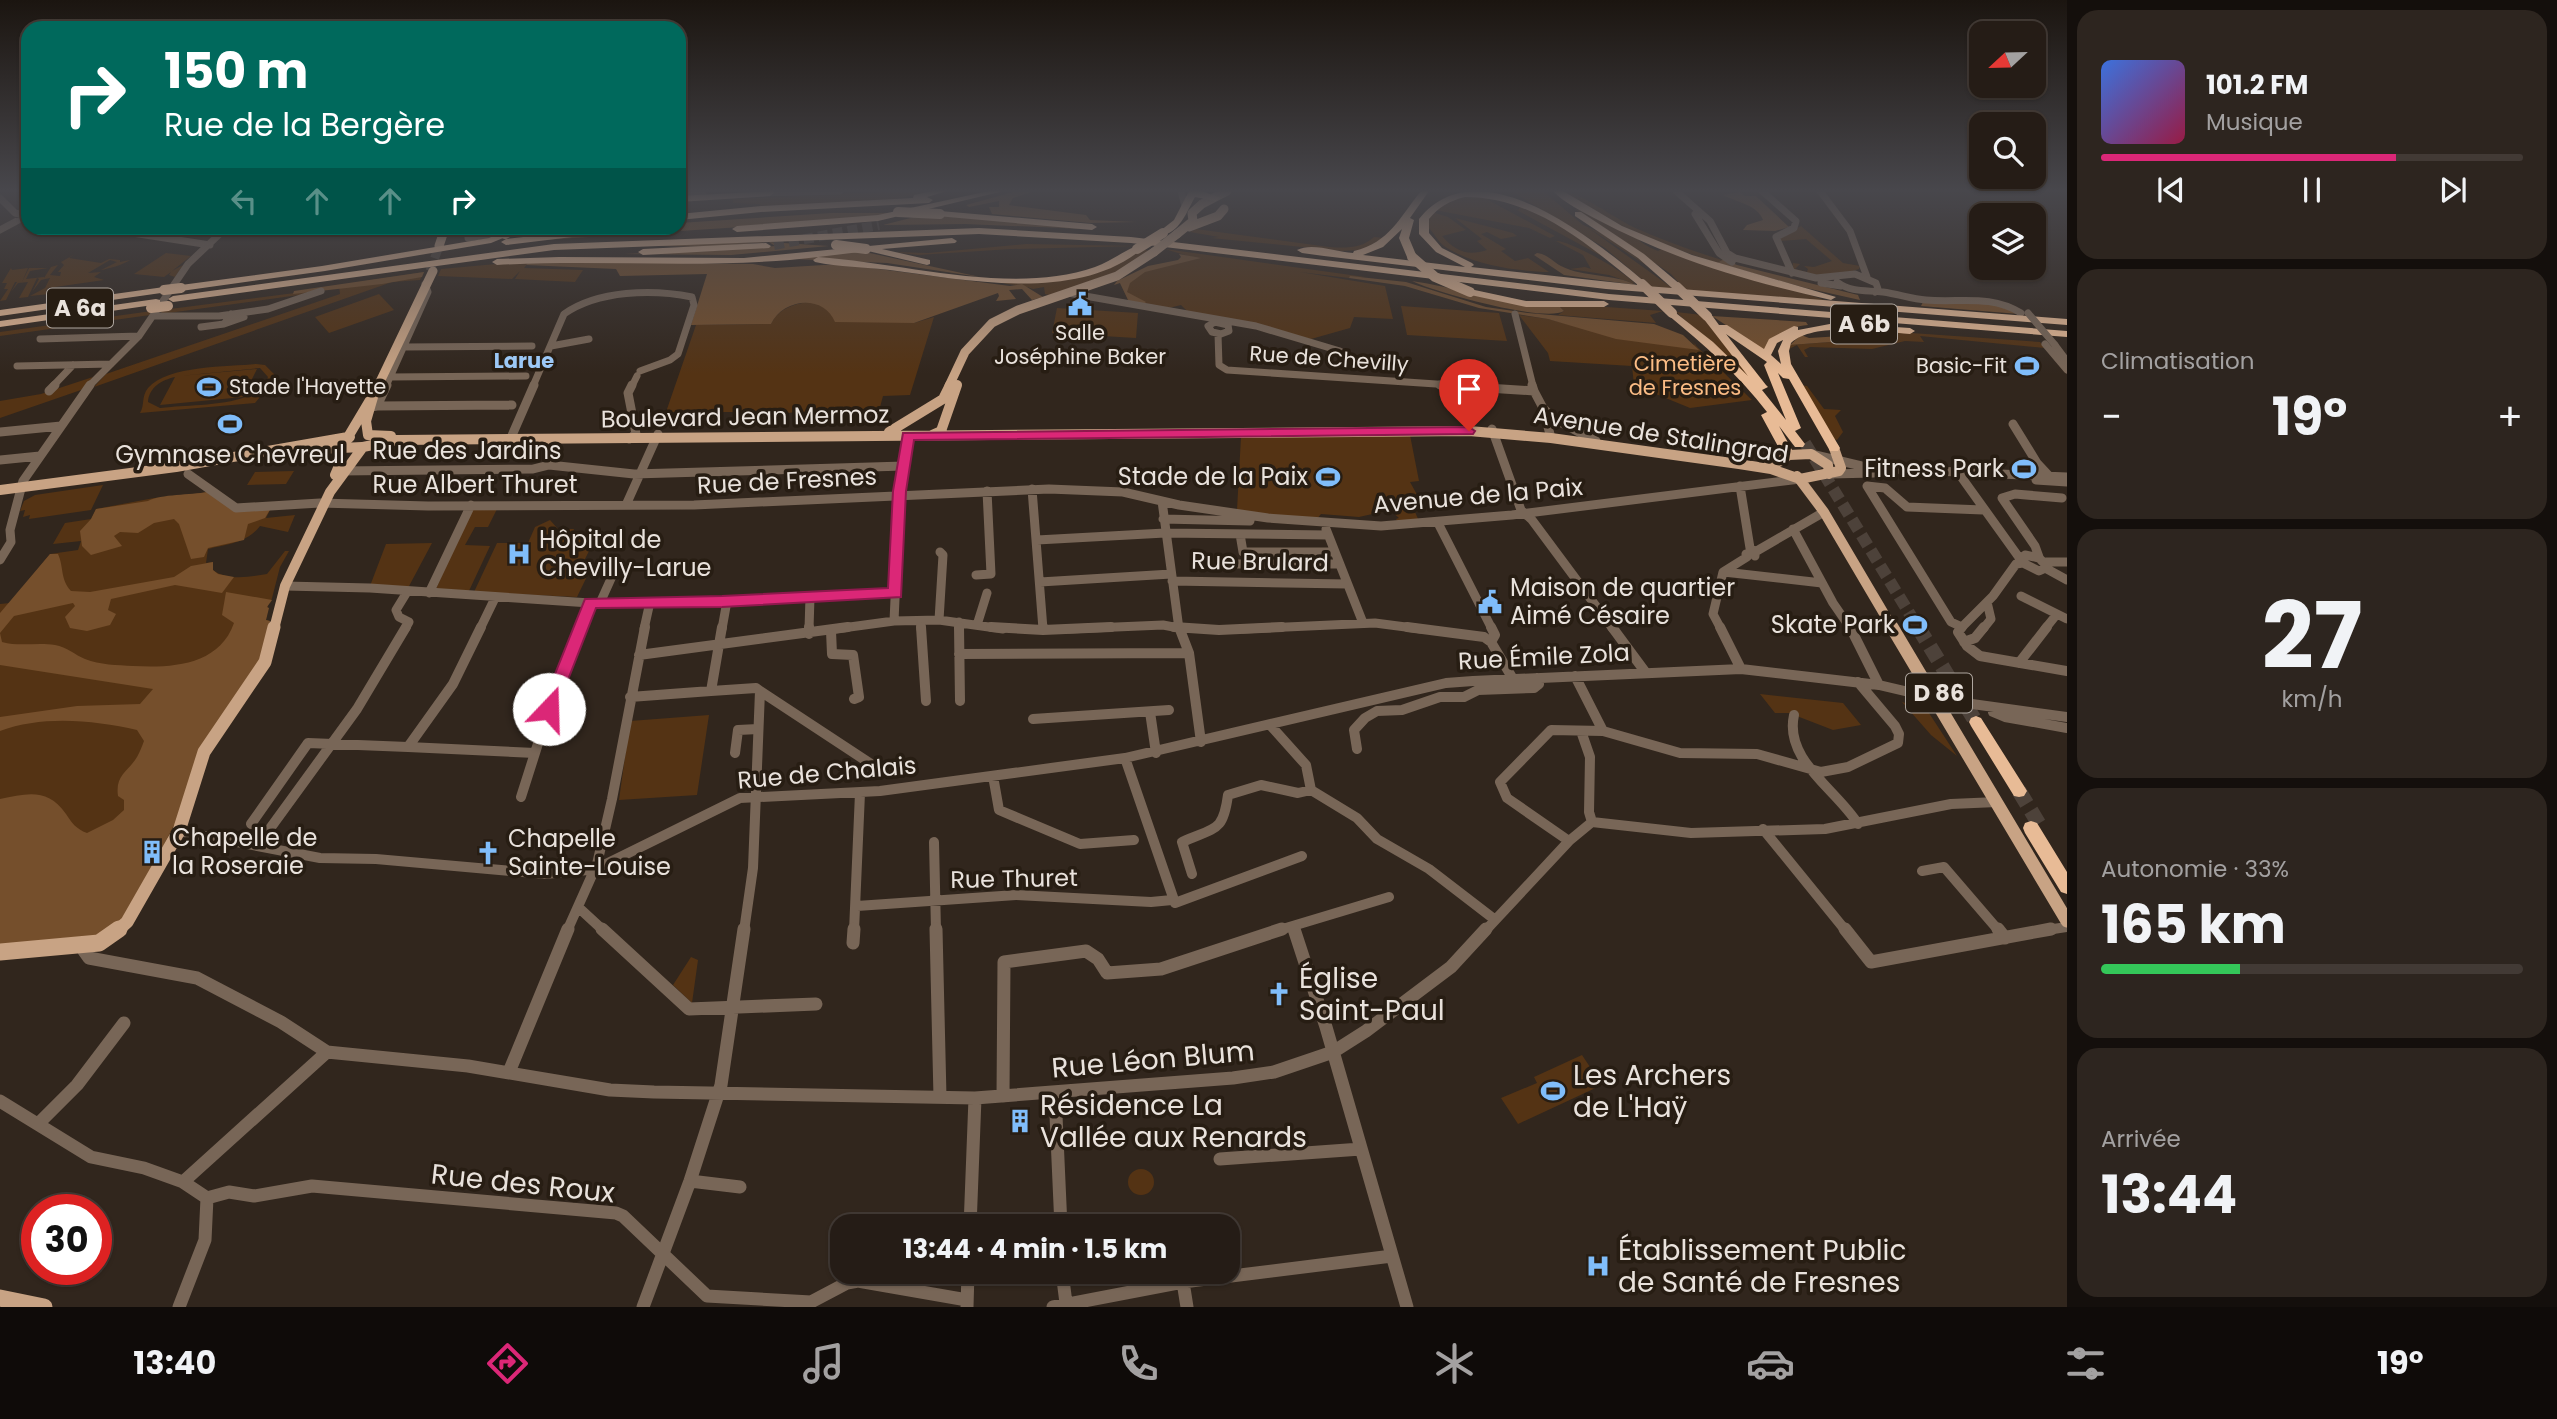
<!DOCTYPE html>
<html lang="fr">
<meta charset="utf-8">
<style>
:root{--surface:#251c16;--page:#2d251f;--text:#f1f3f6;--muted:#a3a1a1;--line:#423a35;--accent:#db2777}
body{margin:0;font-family:Poppins,sans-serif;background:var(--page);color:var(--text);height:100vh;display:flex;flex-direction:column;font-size:26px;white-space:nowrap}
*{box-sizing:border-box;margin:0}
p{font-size:23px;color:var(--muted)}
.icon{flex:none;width:38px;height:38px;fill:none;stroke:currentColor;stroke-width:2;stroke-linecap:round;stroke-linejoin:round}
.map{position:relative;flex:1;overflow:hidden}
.drawer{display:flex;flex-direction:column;gap:10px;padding:10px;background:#140f0c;width:490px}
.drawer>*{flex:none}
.banner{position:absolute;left:21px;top:21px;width:665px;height:214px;border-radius:21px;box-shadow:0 2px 5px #0004,0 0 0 2px var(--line);background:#00695c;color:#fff;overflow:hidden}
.needle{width:46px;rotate:248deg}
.fabs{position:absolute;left:1969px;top:21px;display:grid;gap:14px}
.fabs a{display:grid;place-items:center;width:77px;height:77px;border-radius:14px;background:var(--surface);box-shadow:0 2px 5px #0004,0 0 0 2px var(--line);font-size:35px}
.speed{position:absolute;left:21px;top:1194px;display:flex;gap:14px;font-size:35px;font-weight:700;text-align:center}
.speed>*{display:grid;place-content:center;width:91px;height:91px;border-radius:50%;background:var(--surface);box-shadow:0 2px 5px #0004,0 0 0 2px var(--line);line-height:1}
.speed .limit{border:10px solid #d22;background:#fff;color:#111}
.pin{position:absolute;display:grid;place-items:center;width:60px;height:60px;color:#fff;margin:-72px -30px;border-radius:50% 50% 50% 0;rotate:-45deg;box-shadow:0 0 7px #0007}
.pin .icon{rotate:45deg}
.me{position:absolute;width:77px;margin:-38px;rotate:21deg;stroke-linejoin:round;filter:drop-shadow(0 0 5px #0008)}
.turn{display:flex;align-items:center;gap:24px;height:147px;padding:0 28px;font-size:32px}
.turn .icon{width:91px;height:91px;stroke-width:2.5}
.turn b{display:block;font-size:49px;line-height:60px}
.lanes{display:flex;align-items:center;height:66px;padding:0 28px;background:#0003;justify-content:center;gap:35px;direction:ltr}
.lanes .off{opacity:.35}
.big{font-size:52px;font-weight:700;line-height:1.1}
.drawer .tile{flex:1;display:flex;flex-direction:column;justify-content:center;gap:10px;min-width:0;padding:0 24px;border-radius:21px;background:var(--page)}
.drawer .dial{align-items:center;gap:0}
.dial b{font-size:91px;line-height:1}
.song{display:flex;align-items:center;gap:21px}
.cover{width:84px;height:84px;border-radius:10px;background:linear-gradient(135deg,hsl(220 70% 55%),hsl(340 70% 35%))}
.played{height:7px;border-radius:4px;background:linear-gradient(90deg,var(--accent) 70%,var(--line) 70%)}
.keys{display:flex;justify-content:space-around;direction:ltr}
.heat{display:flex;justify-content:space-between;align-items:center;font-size:38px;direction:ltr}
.charge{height:10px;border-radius:5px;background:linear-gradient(90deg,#34c759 33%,var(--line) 0)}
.trip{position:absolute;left:830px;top:1214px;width:410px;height:70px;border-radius:21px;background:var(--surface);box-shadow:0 2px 5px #0004,0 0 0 2px var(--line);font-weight:700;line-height:70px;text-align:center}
.menu{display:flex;height:112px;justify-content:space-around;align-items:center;background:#0f0b09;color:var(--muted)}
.menu .icon{width:49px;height:49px}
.menu .current{color:var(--accent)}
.menu b{font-size:32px;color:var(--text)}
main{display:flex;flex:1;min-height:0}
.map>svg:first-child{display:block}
.green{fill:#543314;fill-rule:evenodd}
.forest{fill:#754f2c}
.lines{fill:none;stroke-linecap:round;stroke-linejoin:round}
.major-tunnel{stroke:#4d423a;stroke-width:9;stroke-dasharray:9 4.5;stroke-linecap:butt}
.highway-tunnel-far2{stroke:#4d423a;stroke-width:10;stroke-dasharray:10 5;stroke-linecap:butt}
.highway-tunnel-far1{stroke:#4d423a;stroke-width:12;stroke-dasharray:12 6;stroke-linecap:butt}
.highway-tunnel{stroke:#4d423a;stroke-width:15;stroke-dasharray:15 8;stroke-linecap:butt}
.minor-far3{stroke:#786657;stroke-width:7}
.minor-far2{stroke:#786657;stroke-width:9}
.minor-far1{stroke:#786657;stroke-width:10}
.minor{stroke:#786657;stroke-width:13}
.major-far3{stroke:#c8a384;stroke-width:9}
.major-far2{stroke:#c8a384;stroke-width:10}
.major-far1{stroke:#c8a384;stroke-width:13}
.major{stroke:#c8a384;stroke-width:17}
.highway{fill:#e8bb96;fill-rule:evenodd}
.minor-bridge{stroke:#786657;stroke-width:7}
.major-bridge{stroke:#c8a384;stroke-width:9}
.highway-bridge{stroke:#e8bb96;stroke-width:10}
.route{fill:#db2777;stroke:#8e194d;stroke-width:2}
.labels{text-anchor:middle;stroke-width:7;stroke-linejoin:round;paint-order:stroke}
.far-poi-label{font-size:21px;fill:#e9e2dc;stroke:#271d13}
.far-street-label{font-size:21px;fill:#e9e2dc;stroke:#271d13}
.far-neighbourhood-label{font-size:21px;font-weight:bold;fill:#9cc8f6;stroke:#271d13}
.far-park-label{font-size:21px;fill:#fbbc85;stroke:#271d13}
.shield{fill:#271d13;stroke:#afa7a0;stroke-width:2}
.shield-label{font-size:23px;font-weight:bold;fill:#e9e2dc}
.street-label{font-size:24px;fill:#e9e2dc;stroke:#271d13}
.poi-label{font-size:24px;fill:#e9e2dc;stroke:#271d13;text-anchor:start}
.near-poi-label{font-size:28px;fill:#e9e2dc;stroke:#271d13;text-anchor:start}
.near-street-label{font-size:28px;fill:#e9e2dc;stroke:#271d13}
</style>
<main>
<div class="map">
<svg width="2067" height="1307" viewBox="0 0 2067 1307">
<rect width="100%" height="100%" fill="#31261d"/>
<path class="green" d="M908,191h30l-50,9 -128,6v-2l-27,-1 -1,-4z
M1511,191h32l40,34 19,8 55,39 -70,-45 88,63 -23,-2 -47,-40z
M1560,191c19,0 54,27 73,36 29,13 59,24 89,33l-5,3c-55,-18 -109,-40 -157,-72z
M1469,196l21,1 -2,3 67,36 -5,2 -21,-10 -94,-18 11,-8z
M1505,202c39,9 70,34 102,57l-94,-51 5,2 2,-3z
M1575,209c18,4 38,12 54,23 12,9 12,12 29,19l7,-4 166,55 -145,-11 -15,-17z
M1432,212l16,5 18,13 -24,6c14,16 26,20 45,14l-10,-9 5,-2 -27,-21 58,15 4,3 -16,3 -14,-7 -6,2 25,15 -5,2 14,10 13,-3 21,14c-34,-1 -77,-7 -105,-26 -8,-6 -10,-15 -18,-20z
M1801,226l42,37 17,3 -1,3 -30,9 -37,-8 1,-7 7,1 -5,5 12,3 1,-3 -4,-3 10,1 18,-6 -26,-22 -25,2 -2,-3z
M1196,229l133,18c16,1 32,2 45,-10l10,1 -22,12 -20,1 -131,-13 8,-1 -29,-5z
M1556,241c14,-1 74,34 79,43l-26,-9 -39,-6 15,-2 6,2 -8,-14z
M1026,244l111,2 -126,3 -93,6 -25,-3 35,1z
M1140,249l11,2 -26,18 -76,26 -4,-1 -1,-7 -11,2c-12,-5 -22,-3 -34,-7 57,2 93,0 141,-33z
M1165,249l200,28 -16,1 -49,-6 85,14 8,33 -39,-2 -4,11 -39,11 -122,-26 -8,-8 -16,4 -35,-5 -10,-21 28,-15 27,-4 13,-8z
M166,253l25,3 -19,15 11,-6 -8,12 -6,-2 2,-3 -7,5 -30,-3z
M75,254l-6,4 32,5 8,-4 11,1v2l10,-2c-5,4 -22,9 -29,10l16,-8 -7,-2 -22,13 13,-1 -7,5 10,3 -56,8 -2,4 5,-1 -2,3 -19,2 15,-8 5,-10 -9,2 -9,12 7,-13 -2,-1 -9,19 -9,1 9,-16 -10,1 -7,9 6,-10h-2l-9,18 -6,1 8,-12h-4l3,-6h-5l9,-15 1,2 16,-2 -6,14 7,-14h19l-18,3 -4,8 18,-2v1l7,-11 7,-2 -8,10 10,1 1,-4h-3l6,-7 -3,-3z
M530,261l-6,7 59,2 -8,12 -60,-3 5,-8 -8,8 -74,-3 3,-7z
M424,272l-4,8 -28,2 -298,105 12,-13 234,-80 -1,-9z
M318,290l-12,4 -145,20 1,-4z
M379,294l15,16 -65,23 -14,-16z
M812,302l9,2 10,9 83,10 20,-6 -24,78 -27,1 -4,15 -85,1 -10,2 -2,-2h-116l30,-87 75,-1c8,-16 24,-21 41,-22z
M1401,306l98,7 8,28 -100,-6z
M1592,306l71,5 -13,4 6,8 -98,-8 6,-4 -4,-4z
M1057,308l81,5 -2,25 -84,-5z
M152,311l-2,4 -150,21v-4z
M1676,312l26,3 56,71z
M1519,315l29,4 67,18 81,8 -7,-6 63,61 -62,8 -56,-23 -2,-19 -82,-5 -2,-8z
M1897,332l143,10 5,6 -125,-12 4,6 -19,-1 -33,8 -62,-2 -6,3 4,7h-3l-8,-12 -8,4 -1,7 10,16 -11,-17 3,-10 107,-8z
M256,364l9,1 9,9 -3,10 -16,19 -115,10c5,-8 1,-16 8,-25 20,-23 80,-21 108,-24zM260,368l8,9c-10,30 -71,27 -97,30l-11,1 -12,-6c1,-15 14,-22 27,-25l-15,28 83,-8 14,-28 -78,7z
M93,377l-12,13 -81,28v-17l41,-7z
M1800,385l7,1 17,23 17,1 -6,6 8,16 -6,8 -3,-1z
M1410,435l9,46 -9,1 15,27 -10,3 4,9 -21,1 -2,-3 3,-1 -9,-8 -31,7 -38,-3 -5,6 -79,-10 4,-73z
M294,471l-8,13 -39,1 8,-13z
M103,485l-12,25 -62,9 1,-4 -7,2 2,-7 -5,1 4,-10 11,-6z
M207,492l26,18 38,-2 -5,10 29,-3 -7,17 -28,-6c-13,17 -32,18 -52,23l-2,14 7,-1v8c14,11 37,7 54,4l18,-23h4l-9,16 -9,35 -3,2 -2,16 4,1 -47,93 -46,110 -13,21 -164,100v-341l10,-1 40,-49 28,-4 3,-9 -28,3 12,-21 26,-4 5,-10 58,-11 32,-2z
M471,509h26l-9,18h-13l-10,18 25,1 -22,47 -33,-2z
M550,520l8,9h16l-2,6 14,1 -3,11h8l-7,14 10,1 -17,35 -103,-5 23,-49h11v7l7,-2 2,-5h11l7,-16z
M432,543l-24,45 -38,-2 16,-42z
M1760,694l83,9 18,22 -28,5 -44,-17h-14z
M1902,702l25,8 30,46 -26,-21z
M709,715l-12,80 -78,5 11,-79z
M691,957l7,3 -6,43 -19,-18z
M1582,1055l20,30 -84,39 -17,-26 36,-15 -3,-6z
M1128 1182a13 13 0 1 1 26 0a13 13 0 1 1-26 0Z"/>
<path class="forest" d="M1017,191h17l-21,7 -4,7 77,10 4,5 47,2 -47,1 -98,-9 -3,-7h10v-6l-30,6 -3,-2z
M1740,192l5,4h11l33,31 -14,4 -32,-1 4,-5 16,-5c-5,-15 -27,-18 -40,-25z
M831,213h69l-82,9 -275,18 96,-12h40v-5z
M926,214l162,15 -123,-5 -82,1z
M769,242l60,4 -98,9 -107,-1 86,-3 65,-5 -6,-4 -60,5 -48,-1 1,-2z
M856,250l124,27 -93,-14 -93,-4z
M1537,253c10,1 15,8 24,13 23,12 52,7 75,19l-72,-10 -30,-20z
M1179,254l22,4 -56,14 -15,11 -3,9 19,10 -2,2h-14l-10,-21 -6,2 3,-4 31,-15 30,-6 3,-3z
M1724,259l13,6 121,30 2,5 -54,-12 -89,-25z
M530,261l223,3 22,4 65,-4 170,22 12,-2 21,13 -11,3 -10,-11 -13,1 7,9 -20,2 3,-5 -1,-3 -84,30 -79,-1c-11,-28 -52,-24 -64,2l-80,1 16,-51 -87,2 -4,-7 -90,-4z
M424,272l-2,5 -40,7 -89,10 1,-3z
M1350,276l56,6 80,25 42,6 126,11 29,11 16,15 -83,-11 -68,-20 -69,-11 -74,-22 -56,-8z
M1412,281c53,7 91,27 148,26l4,4c-19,12 -130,-19 -152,-30z
M1923,302h66l30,12 -98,-8z
M1712,316l94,6 2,3c-20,2 -32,9 -44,25z
M1856,330l41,2v5l-107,8 11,-10 8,3 49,-3z
M207,492l26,18 38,-2 -6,10 -17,6 -4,16 -36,8 -4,9 -13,2 -12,-35 -5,-5 -20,4 -16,10 -18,-1 -6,4 8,10 -31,9 -9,-9 -2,-15 11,-12 5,-10 52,-8c13,-7 43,-6 59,-9z
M50,554h8c6,13 2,25 13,37l19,1 84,-15 17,-11 22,-4v8l5,4 16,3 -12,16 -47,-8 -64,14 -3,11 8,4 -6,11 -23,6 -17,-3 -5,-11 10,-11 -2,-3 -59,13 -14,17 2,9c18,5 35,0 53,3 12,2 20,10 30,14 15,6 32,6 48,7 38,2 86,0 101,-43l-12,-8 4,-23 46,8 -5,7 2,1 -3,12 4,1 -8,37 -39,56 -46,110 -3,1 -46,88 -22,23 -106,9v-146c28,-6 48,-11 66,15 6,9 10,15 21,19l26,-13 11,-10v-10l-6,-4c-3,-21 10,-24 19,-39 3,-5 5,-11 7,-16l-7,-11c-43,-10 -95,-15 -137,1v-14l77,-11 63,-2 13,-15 -153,-24v-52z"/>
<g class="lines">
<path class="major-tunnel" d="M430,271l9,-25"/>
<path class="highway-tunnel-far2" d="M774,245l105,-20"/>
<path class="highway-tunnel-far1" d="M1805,443l114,186"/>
<path class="highway-tunnel" d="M1918,627l58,95
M2019,791l23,38"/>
<path class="minor-far3" d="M1181,191l4,15
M1676,191l34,30 17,32 8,5 81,20 39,-4 21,9 2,6 -3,3
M1762,191l34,30 -2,7 -18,9 16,36
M1820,191l30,40 17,46
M763,193l77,-2
M679,196l24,-1
M0,198l15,15 13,3
M1695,214l24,39 13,9
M100,228l110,17
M0,230l28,-15
M445,230l35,-2
M468,238l66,-10
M1837,282c15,11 29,8 46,10 15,2 29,7 43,8 34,3 64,-6 95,13
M1821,283l20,3
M1068,293l188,33 84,25
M231,314l-7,10 20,-7
M1515,314l18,72
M154,316h65l49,-7 53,-18
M1215,322l13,3 1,6 -8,3 -9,-2 -4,-6z
M201,327l23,-3
M1218,334l1,31 8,5 239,16
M40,339l99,-3
M2045,344l22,26
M2055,345l12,16
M551,346l38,-7
M403,347l129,-1
M17,366l94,-2
M389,377l137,-1
M53,386l20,-21
M89,386l50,-50 49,-72 38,-36
M386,386l42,-94 -3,-8
M533,386l31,-72c34,-24 89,-25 128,-17l2,8 -16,49 -8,6 -30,11
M632,386l5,-10"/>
<path class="minor-far2" d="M1440,385l94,6 9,17 8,30
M1532,385l2,6
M49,391l6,-6
M377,406l135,-1
M371,407l6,-1 10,-21
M1544,409l10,10 42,22
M2013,424l24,39 14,15
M1492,429l29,81 11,10 81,109
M0,432l61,-6
M629,439l7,-5 -8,-41 4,-8
M510,440l24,-55
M1811,454l59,14 197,9
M0,460l40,-4
M549,465l4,-25
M339,471l194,-2 16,-4 85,9 270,-8
M1957,471l66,92 16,8 9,-4 -9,-9 -14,-3 -4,3
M188,474l48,34 84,-5 108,3 266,-1 355,-16 74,3 56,13 89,13 113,8 131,-11 288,-36
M1830,474l44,-1
M2036,480l31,2
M1740,486l10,62 5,4
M1032,489l11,140
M1162,501l17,128
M626,505l32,-71
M1163,519l87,2
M1439,525l53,104
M1326,529l37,94
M1793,529l40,74 18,26
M1240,534l3,18h92
M1037,540l128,-7 163,2
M1755,556v-4l69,-40
M2039,557l-4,-11 -33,-48 13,-4 47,4
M0,560l11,-18 -1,-12 13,-49 67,-96
M2046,562h21
M1229,564h110
M2047,569l20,11
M1724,572l98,11
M976,575l15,-1 -4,-83
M1172,581l175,3
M1040,582l131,-8
M285,586l85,2 220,15 132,-1 173,-9
M429,593l42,-88
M2021,596l46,23
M600,603l14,-31
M939,620l4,-65 -3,-3
M894,621l6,-130 8,-55
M921,621v8
M959,622v7
M977,625l10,-32
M1962,627l-11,-5 -84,-136 18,2 22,19 76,3
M1962,627l31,-31 23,-32 7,-1
M405,629l4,-7 -10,-5 -3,-7 11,-18
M480,629l15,-31
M580,629l10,-26
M644,629l6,-27
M722,629l5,-28
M809,629l1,-32
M835,629l59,-8 45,-1 64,9
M1069,629l94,-4 21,4
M1243,629l132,-6 46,6
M1721,629l-8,-15 10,-42 24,-15 -1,-3 9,-2
M1983,629l8,-10 -4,-17
M2045,629l12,-15"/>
<path class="minor-far1" d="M722,627l-11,64 45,-3 4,3 -7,177 -9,63
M921,627l5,74
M959,627l1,74
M991,627l52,3 68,-3
M1043,627v3
M1174,627l45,3 63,-3
M1179,627l10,26 12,89
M1407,627l77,10 7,5 22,37
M1612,627l34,46
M1720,627l21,42
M1850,627l29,58
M1962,627l-4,5 9,14 13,10 87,15
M831,631l1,23 21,1 6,42 -5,2
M809,634v-7
M1491,642l4,-7 -4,-8
M1964,642l11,-4 9,-11
M959,654l230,-1
M639,655l209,-28
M2019,663l28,-36
M1575,676l28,55
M760,691l114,75
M630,697l81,-6
M1150,712l6,41
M1993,712l12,5 62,11
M1794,715c-10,45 42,74 64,109
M1033,719l136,-9
M1271,726l35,39 5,25 46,28 20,21 52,30 65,50
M1581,731l9,26 -1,55 3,10
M408,747l127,6
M1357,749l-3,-19 11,-12 12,-7 25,-1 38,-13h24l14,-7 56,-2 5,-4 -2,-6
M735,753l3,-23 20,-1
M1125,758l50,145 127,-47
M993,776l6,34 81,34 54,-4
M521,797l28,-88 32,-82
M251,824l57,-81 100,4 45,-63 28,-57
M1763,829l83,102
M179,831l141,27 56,1 169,15 43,-4 16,-5 136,-67 140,-7 245,-33 321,-75 27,-2 268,-12 138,16 64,15 124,17
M1569,841l-62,-43 -7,-16 51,-52 52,1 77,22 77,1 64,18 27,-5 50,-24 1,-9 -4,-8 -37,-44
M934,842l2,89
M258,845l99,-136 49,-82
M1922,871l22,-4 55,64
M1192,874l-10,-32c33,-15 41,-9 46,-47l33,-10 37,8 13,-3
M857,906l159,-11 135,7 21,-2
M578,907l26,24
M1293,927l1,4
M567,931l30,-67 15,-65 33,-172
M854,931l6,-138
M1276,931l113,-34
M1485,931l84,-90 23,-19 99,11 134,-4 126,-25 46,-2
M2040,931l27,-4"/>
<path class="minor" d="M602,929l87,80 127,-5
M936,929l4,168
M1294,929l32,98 81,280
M1845,929l26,33 180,-33
M1998,929l7,9
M853,943l1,-14
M84,951l5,7 108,20 84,44 46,30
M327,1052l141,14 142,24 44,2 321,6 258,-20 41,-6 59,-20 33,-21 85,-64 35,-38
M509,1072l59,-143
M1055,1093l6,134
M1003,1096l1,-134 82,-11 12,8 9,14 54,-4 121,-40
M0,1101l91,56 53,11 39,14 24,16 -2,42 -26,67
M38,1124l39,-39 47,-62
M1220,1159l141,-10
M690,1181l50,6
M183,1182l144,-130
M207,1198l22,-6 25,4 58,-10 304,27 7,3 84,80 104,6 36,-19 11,-2 109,19
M970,1227l5,-129
M1062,1272l4,31
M1183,1282l4,25
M643,1307l47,-126 31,-96 23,-156
M967,1307l1,-35
M1053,1307l130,-25 209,-26"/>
<path class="major-far3" d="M1189,227l29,-11 6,-7
M1177,234l16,-13 -1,-8 10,-9 25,-13
M439,246l6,-18
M378,386l55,-115
M949,386l16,-34 27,-29 26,-13 99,-34 37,-24"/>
<path class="major-far2" d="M373,397l-7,24 2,14 23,1
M889,432l54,-33 7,-14
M932,435l9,-4 16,-46
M321,449l41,-2
M1789,455l22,-1 17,11 1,9
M1765,464l14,-2 10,-7
M335,475l6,-14v-17l9,-7
M1797,476l27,36 69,117
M0,490l176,-23 172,-30 31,-52
M274,629l11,-43 45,-94 33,-45 34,-7 1072,-9 82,7 188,26 32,5 29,10 39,-8 2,-3 -7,-20"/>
<path class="major-far1" d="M1892,627l175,294
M117,931l10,-9 52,-91 25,-79 61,-90 9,-35"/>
<path class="major" d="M0,952l99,-9 20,-14
M0,1298l44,9"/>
<path class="highway" d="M773,191l1,2 -4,3 -91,6v-6z
M932,191h15l-20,6 6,3 -4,3 -168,9 -82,8v-6l82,-8 152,-8 1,-3z
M989,191h15l-126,30 -141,11 -5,-3 5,-3 141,-11z
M1189,191h13l18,7 -4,3 -21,-4c-8,14 -16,38 -35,38v-4l14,-11z
M1421,191h8l-19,27 4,2 -5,18 8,19 -2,2 -8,-2 -8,-19 3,-9 -19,18 -20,8 102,12 -29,-15 -17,-18v-15c60,-75 175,21 226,63l1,4 26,2 -34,-30 -63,-42v-4h6l63,42 37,31v4l386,30v6l-461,-36 -282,-33 -22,-3 -5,-3c15,-8 39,2 56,3l1,-2c36,-9 45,-33 67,-60zM1465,197c69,0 122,47 173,88l-167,-18 3,-2 -2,-2 -30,-15 -13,-15v-14c10,-12 20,-18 36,-22z
M1553,191h10l59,35 70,29 144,42 -5,3c-81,-18 -160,-41 -233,-80 -15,-8 -34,-17 -45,-29z
M940,211l152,13 5,3 -5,3 -155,-14 -2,-2z
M514,228h12l-10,5 -5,-3z
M603,228h24l-5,3 -116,14 -5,-3 5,-3z
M979,228l152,9 478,57 458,37v6l-458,-37 -478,-57 -152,-9 -425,16 -381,52 -5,-3 5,-3 381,-52z
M505,231l3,1v4l-17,7 -166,28 -144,20 -5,-3 5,-3 141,-19 167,-28z
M952,238l5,3 -2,2 -73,6 48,11v4l-3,1 -59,-14 -50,6c87,6 194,39 277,10 14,-5 26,-14 39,-20l8,2c-65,54 -176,31 -252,21 -25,-3 -51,-3 -75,-8l-2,-2 5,-3c-107,13 -214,2 -321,8l-5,-3 5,-3 62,-2 185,1z
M766,243l5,3 -2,2 -126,7 -5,-3 5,-3z
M164,287l5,3 -1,2 -168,24v-6z
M1470,289l56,12h78l5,3 -5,3h-78l-60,-13 -1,-2z
M156,299l4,1v4l-160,23v-6z
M1672,310l41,32 35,34 -45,-58v-4h8l8,11h8l37,24 5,-10 25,-13 4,1v3l37,-7 75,5 5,3 -5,3c-30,-2 -96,-13 -119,9l-2,8 2,13 49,84 -2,3h-8l-41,-72 -6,-1 -5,-5 23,55 -6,3 10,13 -2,3h-8l-16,-21 13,24 -6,4 -6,-4 -19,-35 6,-3c-28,-37 -63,-67 -99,-97v-4zM1726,334l41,28 -3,3 22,55 -24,-30 6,-3 -2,-2zM1783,340l-5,11 3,13 -10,-9 6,-12z
M1976,716l5,2 43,68 3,5 -3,5 -5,1 -5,-1 -43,-70 -2,-4 2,-4z
M2031,821l6,2 30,49v22l-6,-2 -36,-59 -2,-5 2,-5z"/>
<path class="minor-bridge" d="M2028,313l27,32"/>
<path class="major-bridge" d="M1154,252l23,-18"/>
<path class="highway-bridge" d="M898,212l42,2
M505,234l6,-3
M836,245l30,4
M1137,249l26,-16
M1412,257l23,20 35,15
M1642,284l30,29
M1677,287l30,29
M164,290l17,-2
M151,308l17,-2"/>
</g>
<linearGradient id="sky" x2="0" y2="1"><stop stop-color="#1b1510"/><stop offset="0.51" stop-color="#48474c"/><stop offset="1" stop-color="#48474c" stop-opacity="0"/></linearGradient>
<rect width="2067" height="374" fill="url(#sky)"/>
<path class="route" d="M1469,427l6,4 -2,3 -559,6 -8,51 -5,106 -179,10 -126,1 -41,105h-12l-2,-4 44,-110 137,-3 166,-8 5,-97 10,-58z"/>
<defs>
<g id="civic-bare" transform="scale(1.89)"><path d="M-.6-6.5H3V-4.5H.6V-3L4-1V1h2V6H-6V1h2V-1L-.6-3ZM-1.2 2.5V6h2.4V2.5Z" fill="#80bdfa" stroke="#271d13" stroke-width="2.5" paint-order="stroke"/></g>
<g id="stadium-bare" transform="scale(1.89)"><path d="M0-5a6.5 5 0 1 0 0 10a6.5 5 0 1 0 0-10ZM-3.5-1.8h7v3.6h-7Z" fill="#80bdfa" stroke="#271d13" stroke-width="2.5" paint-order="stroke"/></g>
<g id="hospital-bare" transform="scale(1.89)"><path d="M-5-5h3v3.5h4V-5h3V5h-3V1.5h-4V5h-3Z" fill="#80bdfa" stroke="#271d13" stroke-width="2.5" paint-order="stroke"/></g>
<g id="building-bare" transform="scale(1.89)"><path d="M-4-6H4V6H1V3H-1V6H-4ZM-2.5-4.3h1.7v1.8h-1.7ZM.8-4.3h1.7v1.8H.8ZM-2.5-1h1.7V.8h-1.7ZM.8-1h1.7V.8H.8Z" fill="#80bdfa" stroke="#271d13" stroke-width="2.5" paint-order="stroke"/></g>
<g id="church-bare" transform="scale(1.89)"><path d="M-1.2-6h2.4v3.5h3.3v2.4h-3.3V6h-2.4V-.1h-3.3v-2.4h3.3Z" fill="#80bdfa" stroke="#271d13" stroke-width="2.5" paint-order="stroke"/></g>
</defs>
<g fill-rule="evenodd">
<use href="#civic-bare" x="1080" y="304"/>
<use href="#stadium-bare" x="2027" y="366"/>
<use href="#stadium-bare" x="209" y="387"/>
<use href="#stadium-bare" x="230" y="424"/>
<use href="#stadium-bare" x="2024" y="469"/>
<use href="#stadium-bare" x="1328" y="477"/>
<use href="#hospital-bare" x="519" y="554"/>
<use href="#civic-bare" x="1490" y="602"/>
<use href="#stadium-bare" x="1915" y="625"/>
<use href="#building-bare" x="152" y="852"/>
<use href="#church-bare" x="488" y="853"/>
<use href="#church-bare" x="1279" y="994"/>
<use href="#stadium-bare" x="1553" y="1091"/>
<use href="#building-bare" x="1020" y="1121"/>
<use href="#hospital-bare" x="1598" y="1266"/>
</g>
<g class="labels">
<g class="far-poi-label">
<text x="1080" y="340">Salle<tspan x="1080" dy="24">Joséphine Baker</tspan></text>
<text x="2007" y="373" text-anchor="end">Basic-Fit</text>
<text x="229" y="394" text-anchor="start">Stade l'Hayette</text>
</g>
<g class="far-street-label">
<text transform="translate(1329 359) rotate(4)" y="7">Rue de Chevilly</text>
</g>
<g class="far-neighbourhood-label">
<text x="524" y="368">Larue</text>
</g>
<g class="far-park-label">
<text x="1685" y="371">Cimetière<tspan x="1685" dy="24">de Fresnes</tspan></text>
</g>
<g class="shield">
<rect x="47" y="288.5" width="66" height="39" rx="5"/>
<rect x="1831" y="304.5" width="66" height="39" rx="5"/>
<rect x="1906" y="673.5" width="66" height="39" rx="5"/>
</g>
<g class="shield-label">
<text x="80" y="316">A 6a</text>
<text x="1864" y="332">A 6b</text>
<text x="1939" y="701">D 86</text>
</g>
<g class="street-label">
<text transform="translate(745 417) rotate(-1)" y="8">Boulevard Jean Mermoz</text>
<text transform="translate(1661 435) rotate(9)" y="8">Avenue de Stalingrad</text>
<text x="467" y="459">Rue des Jardins</text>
<text transform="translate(787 481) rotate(-3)" y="8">Rue de Fresnes</text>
<text x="475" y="493">Rue Albert Thuret</text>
<text transform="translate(1478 496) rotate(-5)" y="8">Avenue de la Paix</text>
<text transform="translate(1260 562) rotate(1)" y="8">Rue Brulard</text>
<text transform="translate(1544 657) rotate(-3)" y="8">Rue Émile Zola</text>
<text transform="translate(827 773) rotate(-5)" y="8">Rue de Chalais</text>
<text transform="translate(1014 879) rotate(-1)" y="8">Rue Thuret</text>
</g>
<g class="poi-label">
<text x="230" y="463" text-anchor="middle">Gymnase Chevreul</text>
<text x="2004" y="477" text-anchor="end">Fitness Park</text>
<text x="1308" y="485" text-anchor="end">Stade de la Paix</text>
<text x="539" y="548">Hôpital de<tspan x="539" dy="28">Chevilly-Larue</tspan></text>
<text x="1510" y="596">Maison de quartier<tspan x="1510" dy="28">Aimé Césaire</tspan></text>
<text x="1895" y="633" text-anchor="end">Skate Park</text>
<text x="172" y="846">Chapelle de<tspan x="172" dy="28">la Roseraie</tspan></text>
<text x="508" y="847">Chapelle<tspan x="508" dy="28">Sainte-Louise</tspan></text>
</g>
<g class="near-poi-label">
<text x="1299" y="988">Église<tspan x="1299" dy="32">Saint-Paul</tspan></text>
<text x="1573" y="1085">Les Archers<tspan x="1573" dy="32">de L'Haÿ</tspan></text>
<text x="1040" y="1115">Résidence La<tspan x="1040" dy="32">Vallée aux Renards</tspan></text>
<text x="1618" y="1260">Établissement Public<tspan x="1618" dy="32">de Santé de Fresnes</tspan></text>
</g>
<g class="near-street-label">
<text transform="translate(1153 1059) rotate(-5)" y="10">Rue Léon Blum</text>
<text transform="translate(523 1183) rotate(6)" y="10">Rue des Roux</text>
</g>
</g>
</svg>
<div class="fabs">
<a><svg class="needle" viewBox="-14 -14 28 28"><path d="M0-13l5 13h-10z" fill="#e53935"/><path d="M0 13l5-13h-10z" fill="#a3a1a1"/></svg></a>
<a><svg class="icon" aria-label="search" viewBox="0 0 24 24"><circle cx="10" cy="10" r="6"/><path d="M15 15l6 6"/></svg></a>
<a><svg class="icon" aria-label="layers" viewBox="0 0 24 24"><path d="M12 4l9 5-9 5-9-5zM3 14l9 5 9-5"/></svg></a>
</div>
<div class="speed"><div class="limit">30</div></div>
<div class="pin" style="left:1469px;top:431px;background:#d93025"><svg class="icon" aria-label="arrive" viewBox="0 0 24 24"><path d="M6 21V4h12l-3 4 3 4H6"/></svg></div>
<svg class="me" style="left:549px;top:709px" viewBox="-20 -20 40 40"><circle r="19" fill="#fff"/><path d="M0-13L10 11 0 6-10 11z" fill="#db2777"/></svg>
<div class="trip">13:44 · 4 min · 1.5 km</div>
<div class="banner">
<div class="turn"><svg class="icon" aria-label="right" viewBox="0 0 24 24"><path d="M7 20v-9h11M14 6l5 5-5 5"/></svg><div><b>150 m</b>Rue de la Bergère</div></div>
<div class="lanes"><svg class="icon off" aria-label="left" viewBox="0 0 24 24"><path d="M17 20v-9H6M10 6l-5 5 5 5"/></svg><svg class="icon off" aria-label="ahead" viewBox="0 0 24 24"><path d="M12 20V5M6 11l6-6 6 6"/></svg><svg class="icon off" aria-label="ahead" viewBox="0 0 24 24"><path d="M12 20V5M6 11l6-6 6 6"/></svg><svg class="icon" aria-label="right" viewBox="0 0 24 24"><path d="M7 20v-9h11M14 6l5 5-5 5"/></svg></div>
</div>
</div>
<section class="drawer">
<div class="tile">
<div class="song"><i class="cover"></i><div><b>101.2 FM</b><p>Musique</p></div></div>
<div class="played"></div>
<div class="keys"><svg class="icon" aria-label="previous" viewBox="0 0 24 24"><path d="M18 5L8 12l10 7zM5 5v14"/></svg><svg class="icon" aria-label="pause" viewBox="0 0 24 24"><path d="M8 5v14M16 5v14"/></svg><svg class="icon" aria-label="next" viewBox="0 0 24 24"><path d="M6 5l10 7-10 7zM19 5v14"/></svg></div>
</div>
<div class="tile"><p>Climatisation</p>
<div class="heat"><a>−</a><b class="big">19°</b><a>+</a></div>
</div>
<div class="tile dial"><b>27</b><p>km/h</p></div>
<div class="tile"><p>Autonomie · 33%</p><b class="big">165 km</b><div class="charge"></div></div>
<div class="tile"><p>Arrivée</p><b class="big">13:44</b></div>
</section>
</main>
<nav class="menu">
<b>13:40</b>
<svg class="icon current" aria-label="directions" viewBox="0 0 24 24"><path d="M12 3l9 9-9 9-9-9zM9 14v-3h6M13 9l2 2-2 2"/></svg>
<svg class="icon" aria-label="music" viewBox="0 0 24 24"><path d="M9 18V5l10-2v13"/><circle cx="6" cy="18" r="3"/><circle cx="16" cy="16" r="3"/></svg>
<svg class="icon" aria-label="phone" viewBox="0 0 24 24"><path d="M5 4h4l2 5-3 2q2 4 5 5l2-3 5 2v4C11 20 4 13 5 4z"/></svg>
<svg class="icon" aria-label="climate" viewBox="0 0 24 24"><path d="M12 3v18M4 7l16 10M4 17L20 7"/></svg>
<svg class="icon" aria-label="car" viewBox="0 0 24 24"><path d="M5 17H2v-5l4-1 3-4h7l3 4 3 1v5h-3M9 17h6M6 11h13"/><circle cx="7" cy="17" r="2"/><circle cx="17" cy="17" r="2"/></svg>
<svg class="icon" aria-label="filters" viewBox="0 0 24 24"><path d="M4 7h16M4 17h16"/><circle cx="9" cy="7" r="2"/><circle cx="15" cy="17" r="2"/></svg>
<b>19°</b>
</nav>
